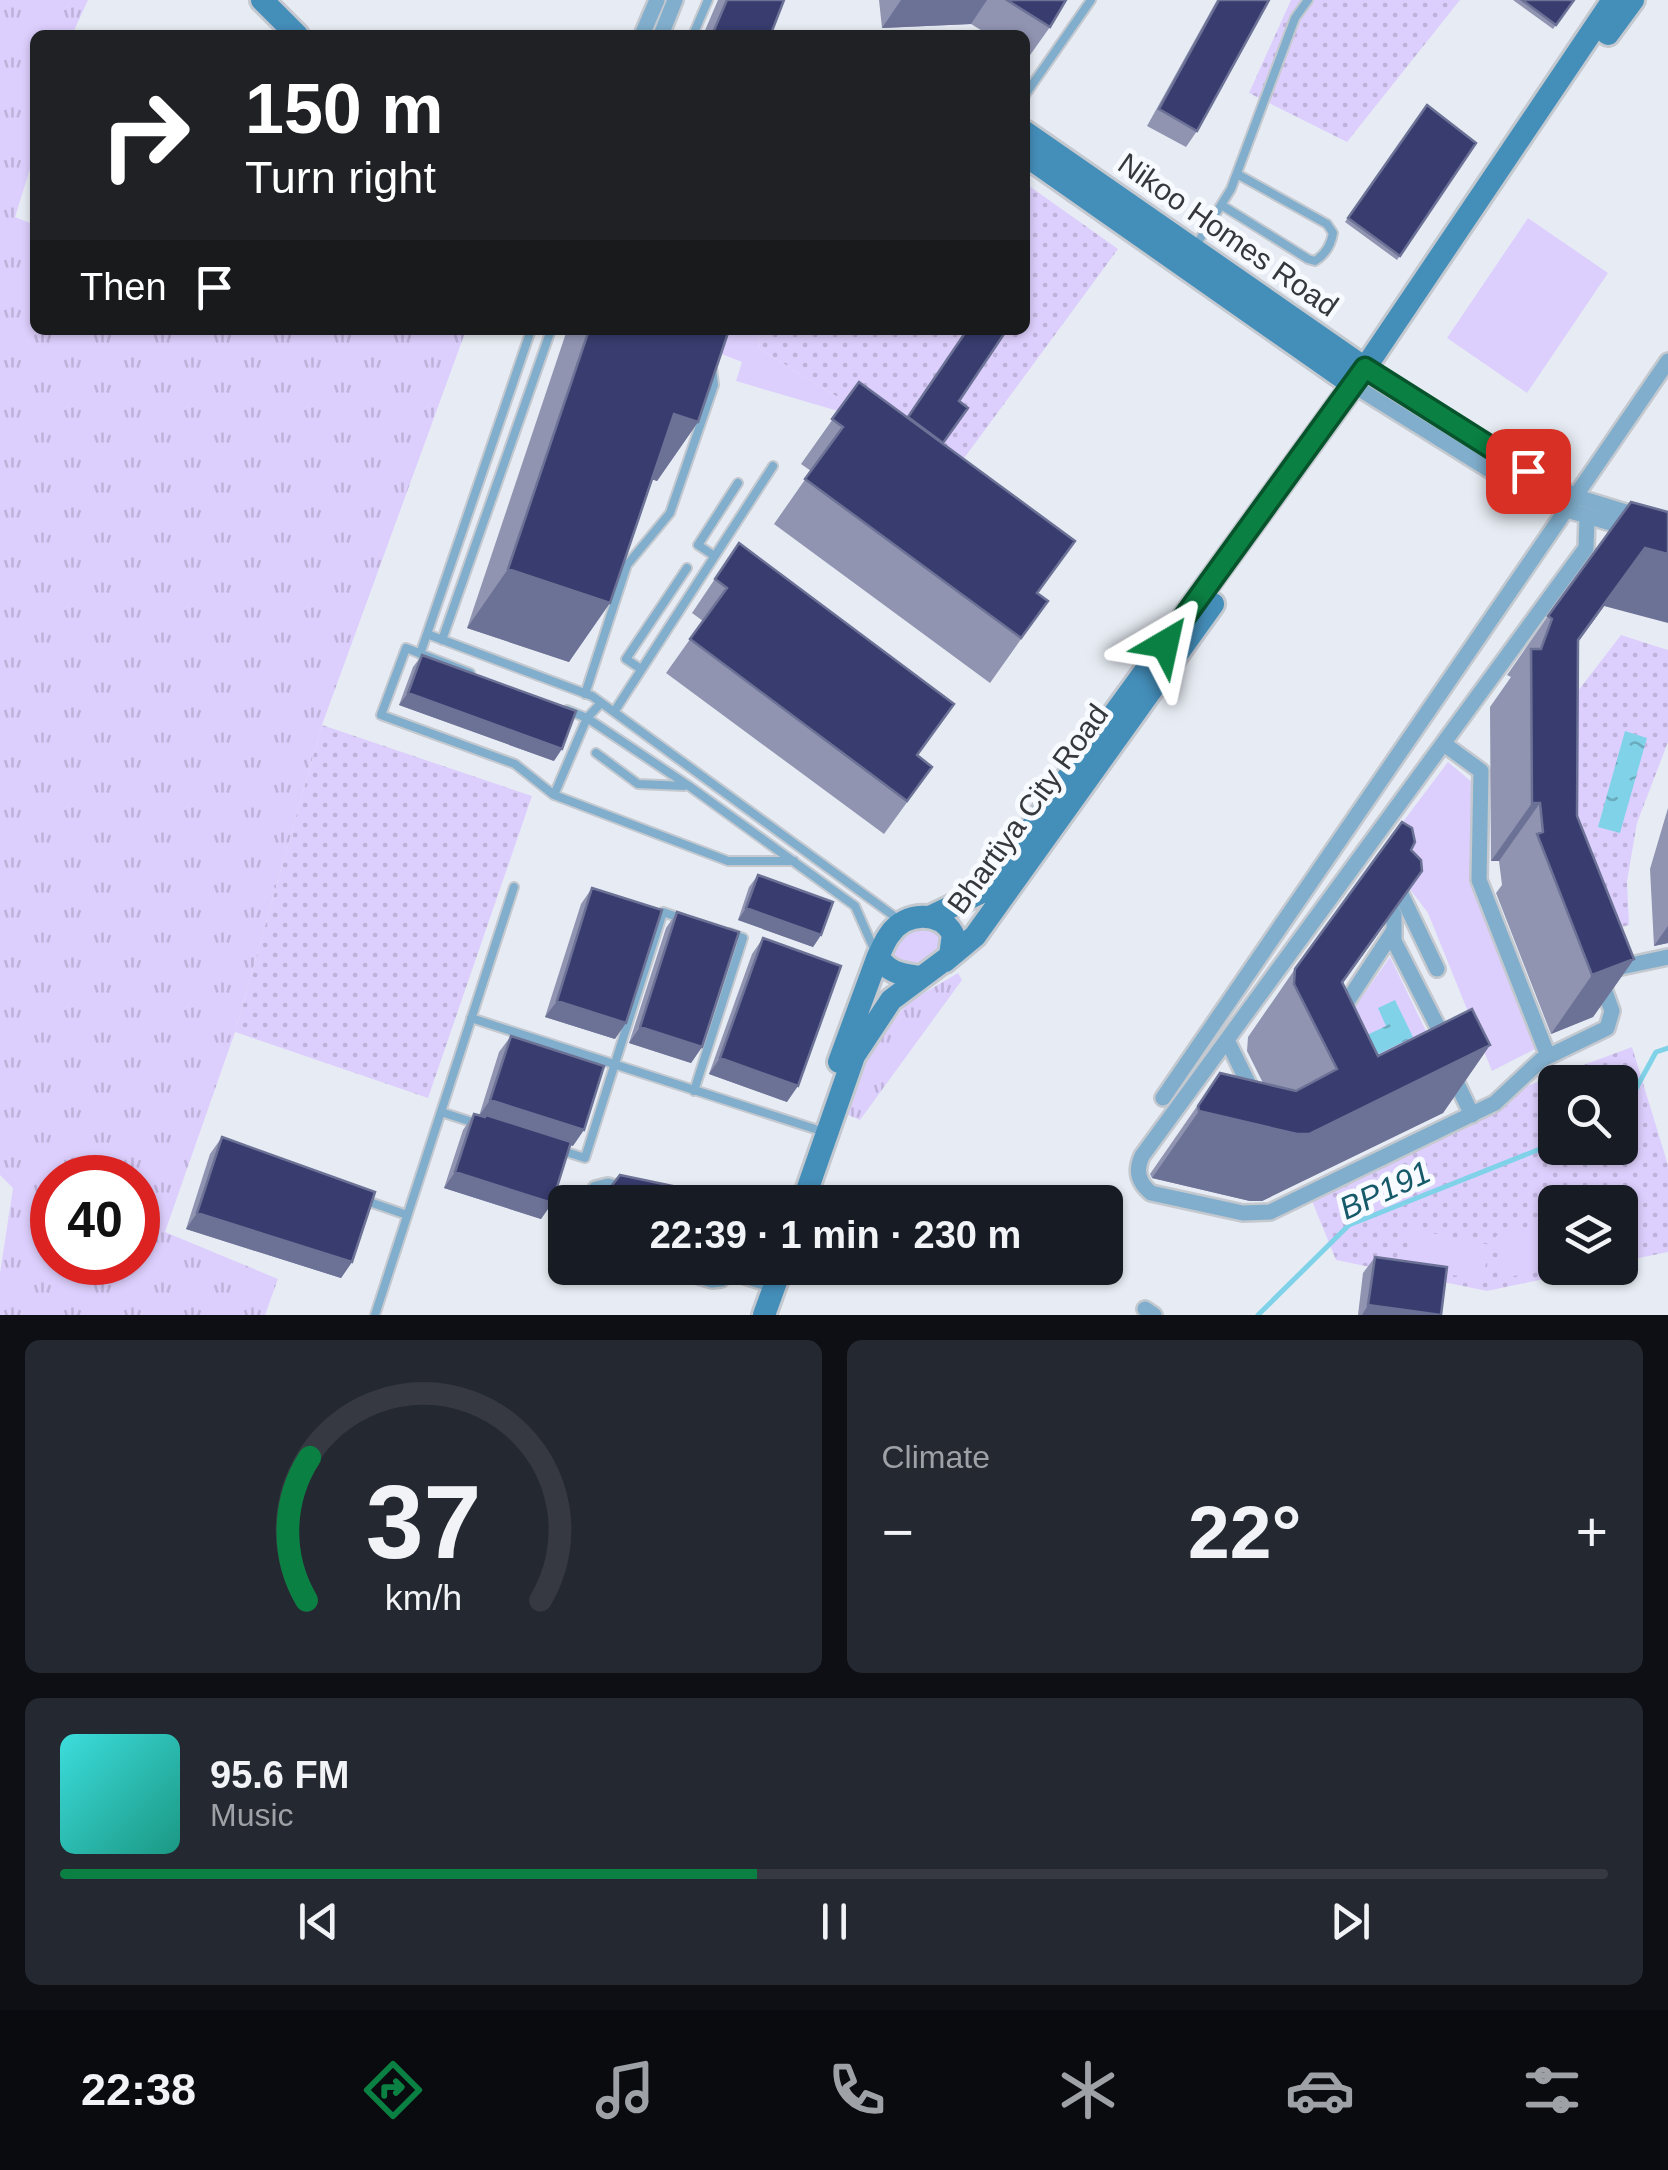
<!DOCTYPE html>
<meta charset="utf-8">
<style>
:root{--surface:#171b24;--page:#242831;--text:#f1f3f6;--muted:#9ea1a6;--line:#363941;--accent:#0b8043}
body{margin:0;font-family:Helvetica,sans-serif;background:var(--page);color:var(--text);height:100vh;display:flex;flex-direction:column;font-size:38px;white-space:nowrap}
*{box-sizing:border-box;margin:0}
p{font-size:32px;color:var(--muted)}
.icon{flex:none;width:55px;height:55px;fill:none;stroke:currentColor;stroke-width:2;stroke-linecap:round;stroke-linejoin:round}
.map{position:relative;height:1315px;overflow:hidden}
.drawer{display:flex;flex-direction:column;gap:25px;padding:25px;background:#0d0f14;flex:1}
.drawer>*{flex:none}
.top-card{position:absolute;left:30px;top:30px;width:1000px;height:305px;border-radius:15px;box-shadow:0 2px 8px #0004;background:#202124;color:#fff;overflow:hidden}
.controls{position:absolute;left:1538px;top:1065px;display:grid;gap:20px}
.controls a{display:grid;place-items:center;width:100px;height:100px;border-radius:15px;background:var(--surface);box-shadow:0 2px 8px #0004;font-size:50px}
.speed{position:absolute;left:30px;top:1155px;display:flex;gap:20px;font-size:50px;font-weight:700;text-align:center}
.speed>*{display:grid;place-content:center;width:130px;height:130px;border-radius:50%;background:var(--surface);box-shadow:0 2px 8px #0004;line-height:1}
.speed .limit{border:15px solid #d22;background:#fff;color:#111}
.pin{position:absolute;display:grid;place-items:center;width:85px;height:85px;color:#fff;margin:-42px;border-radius:20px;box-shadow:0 5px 15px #0006}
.me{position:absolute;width:110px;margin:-55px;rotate:36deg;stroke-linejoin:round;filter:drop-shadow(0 0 8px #0008)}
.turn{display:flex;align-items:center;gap:35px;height:210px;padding:0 50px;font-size:45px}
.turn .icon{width:130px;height:130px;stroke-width:2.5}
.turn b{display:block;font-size:70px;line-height:85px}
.then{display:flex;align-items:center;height:95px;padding:0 50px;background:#0003;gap:20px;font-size:38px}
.big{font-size:75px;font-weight:600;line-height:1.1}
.drawer .tile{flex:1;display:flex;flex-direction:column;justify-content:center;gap:15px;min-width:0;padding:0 35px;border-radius:15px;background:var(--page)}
.drawer .dial{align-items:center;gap:0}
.dial svg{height:260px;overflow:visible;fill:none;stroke:var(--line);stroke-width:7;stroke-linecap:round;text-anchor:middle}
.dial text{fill:var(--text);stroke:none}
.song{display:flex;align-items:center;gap:30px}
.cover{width:120px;height:120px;border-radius:15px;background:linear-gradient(135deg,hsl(180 70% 55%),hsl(170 70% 35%))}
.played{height:10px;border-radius:5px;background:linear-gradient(90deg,var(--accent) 45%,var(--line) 45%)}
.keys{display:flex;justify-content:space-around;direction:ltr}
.heat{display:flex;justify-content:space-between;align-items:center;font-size:55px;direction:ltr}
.drawer .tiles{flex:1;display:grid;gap:25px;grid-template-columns:1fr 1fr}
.tile:last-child{grid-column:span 2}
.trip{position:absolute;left:548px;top:1185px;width:575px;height:100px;border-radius:15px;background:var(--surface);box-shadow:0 2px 8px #0004;font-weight:600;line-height:100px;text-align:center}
.dock{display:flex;height:160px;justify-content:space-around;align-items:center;background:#090b0e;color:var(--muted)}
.dock .icon{width:70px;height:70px}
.dock .current{color:var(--accent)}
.dock b{font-size:45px;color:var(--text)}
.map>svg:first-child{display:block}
.grass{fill:url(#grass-tufts);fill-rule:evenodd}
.park{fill:url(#park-dots);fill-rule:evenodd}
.garden{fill:#ddcffd}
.water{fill:url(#water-ripples)}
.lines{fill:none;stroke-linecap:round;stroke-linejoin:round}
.stream{stroke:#80d2e8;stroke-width:5}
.lane-casing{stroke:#c4c8cf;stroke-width:12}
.street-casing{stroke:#c4c8cf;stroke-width:20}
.secondary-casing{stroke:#c4c8cf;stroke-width:28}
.lane{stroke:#80aecc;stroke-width:8}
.street{stroke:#80aecc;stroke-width:15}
.secondary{stroke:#448eba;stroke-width:22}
.wall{fill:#9094b1}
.shaded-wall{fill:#6c7196}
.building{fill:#383c6e;stroke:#6c7196;stroke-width:2.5}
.route-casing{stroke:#07532c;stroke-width:25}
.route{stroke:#0b8043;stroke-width:18}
.labels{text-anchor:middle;stroke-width:10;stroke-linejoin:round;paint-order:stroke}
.street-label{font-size:30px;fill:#36383b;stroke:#f7fafe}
.water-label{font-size:32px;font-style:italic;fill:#165a6a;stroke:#f7fafe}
</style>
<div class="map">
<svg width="1668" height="1315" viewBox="0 0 1668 1315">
<defs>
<pattern id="grass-tufts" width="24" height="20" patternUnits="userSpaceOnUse" patternTransform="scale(2.5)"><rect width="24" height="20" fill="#ddcffd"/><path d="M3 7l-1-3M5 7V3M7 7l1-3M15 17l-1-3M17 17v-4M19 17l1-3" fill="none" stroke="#beb2da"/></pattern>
<pattern id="park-dots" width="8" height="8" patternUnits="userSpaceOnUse" patternTransform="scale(2.5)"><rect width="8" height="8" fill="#ddcffd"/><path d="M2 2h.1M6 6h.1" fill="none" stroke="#beb2da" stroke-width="1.8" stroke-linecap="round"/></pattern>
<pattern id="water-ripples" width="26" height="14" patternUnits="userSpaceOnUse" patternTransform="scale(2.5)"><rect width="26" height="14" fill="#80d2e8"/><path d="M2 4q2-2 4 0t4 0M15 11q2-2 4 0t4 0" fill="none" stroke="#6aabbd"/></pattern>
</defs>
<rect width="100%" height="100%" fill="#e7ecf4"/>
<path class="grass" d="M0,0h88l-16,35h-37v118l-20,64 20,8v105h431l-144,395 -87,307 -70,200 113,47 -13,36h-265v-42l13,-85 -13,-13zM52,1178h86v84h-86z
M958,973l4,7 -102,140 -14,-6 19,-54 42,-57z"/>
<path class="park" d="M1291,0h169l-113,142 -98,-49z
M1025,183l93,66 -167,227 -72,-53 -119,-74 -2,-19h267z
M1621,635l47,15v92l-31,81 -10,58 2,44 -42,12 -23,-228z
M322,725l210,71 -104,302 -193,-66z
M1632,1047l36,118v87l-48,10v-60h-65v66h41l-109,23 -151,-31 -24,-59 188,-94 13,-16zM1555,1082h65v66h-65z"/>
<path class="garden" d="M1528,218l80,55 -81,120 -80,-55z
M660,330h98l2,19 119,74 -143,-42 6,-19z
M1448,762l25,21 -2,95 66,170 -45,23 -64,-158 -47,-62z
M936,924l11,16c-13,21 -24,23 -48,24l-9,-8v-13l18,-15z
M1390,957l38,78 -81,43 -18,-34z
M1555,1222v44l-49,12 -10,-42z
M1412,1229l78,16 -8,36 -77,-16z"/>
<path class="water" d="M1625,731l22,7 -27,95 -22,-6z
M1395,1000l18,37 -53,26 -10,-20 36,-17 -8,-18z"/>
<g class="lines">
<path class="stream" d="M1620,1109l12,-13 24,-44 12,-4
M1258,1315l91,-90 206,-82"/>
<g class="lane-casing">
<path id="lane" d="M693,35l15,-35
M1025,95l66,-95
M1223,206l85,53 7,2c11,-7 16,-16 18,-28l-6,-9 -90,-50
M1195,247l36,-58 64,-171 13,-18
M713,555l-15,-10 40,-62
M427,634l104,-304
M442,640l109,-310
M420,654l7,-20 165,62 306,223
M641,669l-15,-10 61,-91
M470,673l-64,-25 -25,67 134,49 39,31 174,66h66
M585,694l42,-129 43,-52 44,-128 -2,-17
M567,710l20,8 102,68 166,120 19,43
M614,712l159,-246
M596,753l42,31 46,2
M554,795l33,-77 14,-15
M471,1018l344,111
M694,1091l49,-153 -14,-5
M441,1112l34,11
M560,1150l25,8 78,-246 20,7
M364,1200l43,15
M375,1315l139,-428"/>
</g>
<g class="street-casing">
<path id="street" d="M642,35l15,-35
M661,35l14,-35
M1587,516l-1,32 -444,608c-7,15 -3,27 9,37l92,20 27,-1 225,-109 46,-43 66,-32 5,-17 -8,-22 3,-12 9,-9 52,-11
M1668,525l-91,-28 -49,-26 -163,-103 -12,17 162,101 52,24 101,30
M1444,744l37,27 -2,109 69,176
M1388,887l13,7 36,75
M1385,895l9,20v26l49,96 -1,6
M1339,1014l55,-84
M1227,1040l27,55
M1452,1073l20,42
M1163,1098l505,-737
M589,1202l7,-13 12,-3 53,16
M673,1268l39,12 9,-1 5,-9 38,12
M1145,1309l9,6"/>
</g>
<g class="secondary-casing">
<path id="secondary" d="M262,0l35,35
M1608,34l25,-34
M1025,132l340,236 248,-368
M932,916l54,-26 367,-505 -328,-230
M945,961l30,-25 238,-332
M839,1062l39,-106
M803,1202l51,-146 37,-56 59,-44 3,-22c-13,-24 -48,-22 -63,0 -5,6 -8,15 -12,22 10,17 23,18 41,21
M764,1315l17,-47"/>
</g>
<use href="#lane" class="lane"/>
<use href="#street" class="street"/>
<use href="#secondary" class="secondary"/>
</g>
<path class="wall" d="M718,0h66l-15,35h-66z
M879,0h187l-16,27 -22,31 -3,-1v-22h-36l-18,-11 -89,4z
M1217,0h52l-72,131 -11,16 -39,-21z
M1513,0h61l-21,29z
M1427,105l49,38 -79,117 -52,-38z
M567,330h162l-31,92 -41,59 -5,-2 -83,183 -102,-34z
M859,382l49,35 51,-16 -16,42 95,151 10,7 -58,82 -216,-159 37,-53 -10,-7z
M739,543l178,213 -9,45 -24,33 -218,-161 37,-52 -11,-8z
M1604,606l-26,36 -1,174 57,143 -41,58 -42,17 -55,-141 6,-8 -3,-24h-8l-1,-154 21,-30 -4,-2 41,-59z
M422,655l132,106 -155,-56 14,-38z
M1668,808v135l-14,3 -4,-77z
M1411,850l-36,88 -32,45 35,73 112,-11 -47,68 -181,88h-12l-98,-23 -2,-4 70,-101 43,10 -16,-32 1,-14 47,-68z
M758,875l63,60 -8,12 -75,-27 11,-33z
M592,888l23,151 -70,-22 36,-113z
M677,912l25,135 -11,16 -62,-20 37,-115z
M763,938l24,164 -78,-28 43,-120z
M511,1036l62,110 -3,-1 -18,58 -11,16 -97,-31 19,-58 11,-16 5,2 20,-64z
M222,1137l130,125 -11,16 -155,-49 24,-75z
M1375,1257l65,58h-82l5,-42z"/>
<path class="shaded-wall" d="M901,0h86l-16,24 -89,4z
M674,414l24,8 -41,59 -24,-8z
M1645,548l23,6v69l-64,-17 -67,93z
M508,569l102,34 -41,59 -102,-34z
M408,693l154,56 -8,12 -155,-56z
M1532,803h8l-41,58h-8z
M1422,871l-47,67 -61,85v-1z
M746,908l75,27 -8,12 -75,-27z
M1668,926v17l-14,3z
M1634,959l-41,58 -42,17 41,-59z
M557,1001l69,22 -11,16 -70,-22z
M640,1027l62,20 -11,16 -62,-20z
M1490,1045l-47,68 -181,88h-12l-98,-23 47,-67 98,23z
M720,1058l78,28 -11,16 -78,-28z
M490,1100l94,30 -11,16 -94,-30z
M455,1172l97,31 -11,16 -97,-31z
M197,1213l155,49 -11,16 -155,-49z
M1368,1305l72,10h-78z"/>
<path class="building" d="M727,0h57l-12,31 -18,4h-42z
M1007,0h59l-16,27z
M1219,0h50l-72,131 -38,-22z
M1522,0h52l-18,25z
M1427,105l49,38 -76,113 -52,-38z
M589,330h140l-31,92 -24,-8 -64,189 -102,-34z
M967,330l39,1 -47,70 9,7 -25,35 -35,-26z
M859,382l216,159 -38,52 11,8 -27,37 -216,-159 38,-52 -11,-8z
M1631,502l37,10v42l-23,-6 -67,92 -1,176 57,143 -42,16 -55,-141 6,-2 -3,-29h-8l-1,-154h10l11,-30 -4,-3z
M739,543l215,161 -37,51 15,12 -25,34 -217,-162 37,-51 -12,-9z
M422,655l154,56 -14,38 -154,-56z
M1402,822l10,6 3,14 -4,8 10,10 1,11 -80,111 36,74 94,-47 18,36 -181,89h-12l-98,-23 -1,-5 22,-33 76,18 41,-22 -43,-85 1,-15z
M758,875l75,27 -12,33 -75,-27z
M592,888l70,22 -36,113 -69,-22z
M677,912l62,20 -37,115 -62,-20z
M763,938l78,28 -43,120 -78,-28z
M511,1036l93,30 -20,64 -94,-30z
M474,1114l11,3 1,-2 85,27 -19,61 -97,-31z
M222,1137l153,55 -23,70 -155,-49z
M620,1175l62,13 44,14h-122l5,-13z
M1375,1257l72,10 -6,48 -73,-10z"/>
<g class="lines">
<g class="route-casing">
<path id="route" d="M1165,644l200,-276 163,103"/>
</g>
<use href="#route" class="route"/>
</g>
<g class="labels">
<g class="street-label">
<text transform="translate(1228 235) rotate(35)" y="10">Nikoo Homes Road</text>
<text transform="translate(1028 809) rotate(-54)" y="10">Bhartiya City Road</text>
</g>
<g class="water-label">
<text transform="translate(1385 1190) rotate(-25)" y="11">BP191</text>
</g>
</g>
</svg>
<div class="controls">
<a><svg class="icon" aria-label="search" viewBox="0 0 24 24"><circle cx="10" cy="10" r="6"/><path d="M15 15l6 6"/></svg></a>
<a><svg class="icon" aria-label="layers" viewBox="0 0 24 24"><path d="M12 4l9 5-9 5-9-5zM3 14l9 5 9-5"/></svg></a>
</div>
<div class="speed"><div class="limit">40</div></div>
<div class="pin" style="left:1528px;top:471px;background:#d93025"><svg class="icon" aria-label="arrive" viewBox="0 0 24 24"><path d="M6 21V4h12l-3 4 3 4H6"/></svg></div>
<svg class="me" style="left:1165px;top:644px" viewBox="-20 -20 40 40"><path d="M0-17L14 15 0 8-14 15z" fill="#0b8043" stroke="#fff" stroke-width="4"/></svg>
<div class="trip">22:39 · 1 min · 230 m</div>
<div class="top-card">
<div class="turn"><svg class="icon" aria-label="right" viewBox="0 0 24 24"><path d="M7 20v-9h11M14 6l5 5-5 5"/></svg><div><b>150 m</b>Turn right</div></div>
<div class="then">Then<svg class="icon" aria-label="arrive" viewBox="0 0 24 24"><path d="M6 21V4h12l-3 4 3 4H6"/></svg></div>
</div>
</div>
<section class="drawer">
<div class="tiles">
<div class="tile dial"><svg viewBox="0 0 100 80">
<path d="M14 69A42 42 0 1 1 86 69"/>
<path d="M14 69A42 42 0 0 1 15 25" stroke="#0b8043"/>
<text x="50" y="56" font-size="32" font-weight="700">37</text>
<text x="50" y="72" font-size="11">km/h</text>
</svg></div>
<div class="tile"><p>Climate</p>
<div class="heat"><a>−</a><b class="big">22°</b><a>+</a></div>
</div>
<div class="tile">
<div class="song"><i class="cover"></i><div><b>95.6 FM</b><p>Music</p></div></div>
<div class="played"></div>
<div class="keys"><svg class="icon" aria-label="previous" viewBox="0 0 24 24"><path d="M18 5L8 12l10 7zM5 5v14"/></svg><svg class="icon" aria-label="pause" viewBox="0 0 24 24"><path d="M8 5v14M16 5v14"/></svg><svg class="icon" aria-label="next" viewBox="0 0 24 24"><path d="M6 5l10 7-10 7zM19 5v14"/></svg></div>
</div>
</div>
</section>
<nav class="dock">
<b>22:38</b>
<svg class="icon current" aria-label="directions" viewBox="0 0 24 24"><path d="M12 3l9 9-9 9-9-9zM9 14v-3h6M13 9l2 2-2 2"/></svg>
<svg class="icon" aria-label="music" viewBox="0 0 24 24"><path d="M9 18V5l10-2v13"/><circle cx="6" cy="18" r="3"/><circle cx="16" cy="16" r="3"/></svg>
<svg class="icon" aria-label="phone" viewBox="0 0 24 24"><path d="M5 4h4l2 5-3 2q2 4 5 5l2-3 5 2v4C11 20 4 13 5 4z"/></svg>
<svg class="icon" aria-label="climate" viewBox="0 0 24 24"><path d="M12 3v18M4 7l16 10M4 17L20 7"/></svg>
<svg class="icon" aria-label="car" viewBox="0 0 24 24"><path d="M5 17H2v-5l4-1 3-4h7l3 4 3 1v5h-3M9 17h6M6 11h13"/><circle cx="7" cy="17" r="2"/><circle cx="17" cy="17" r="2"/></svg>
<svg class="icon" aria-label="filters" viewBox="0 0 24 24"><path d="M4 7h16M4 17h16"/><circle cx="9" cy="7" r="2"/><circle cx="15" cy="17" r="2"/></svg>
</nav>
